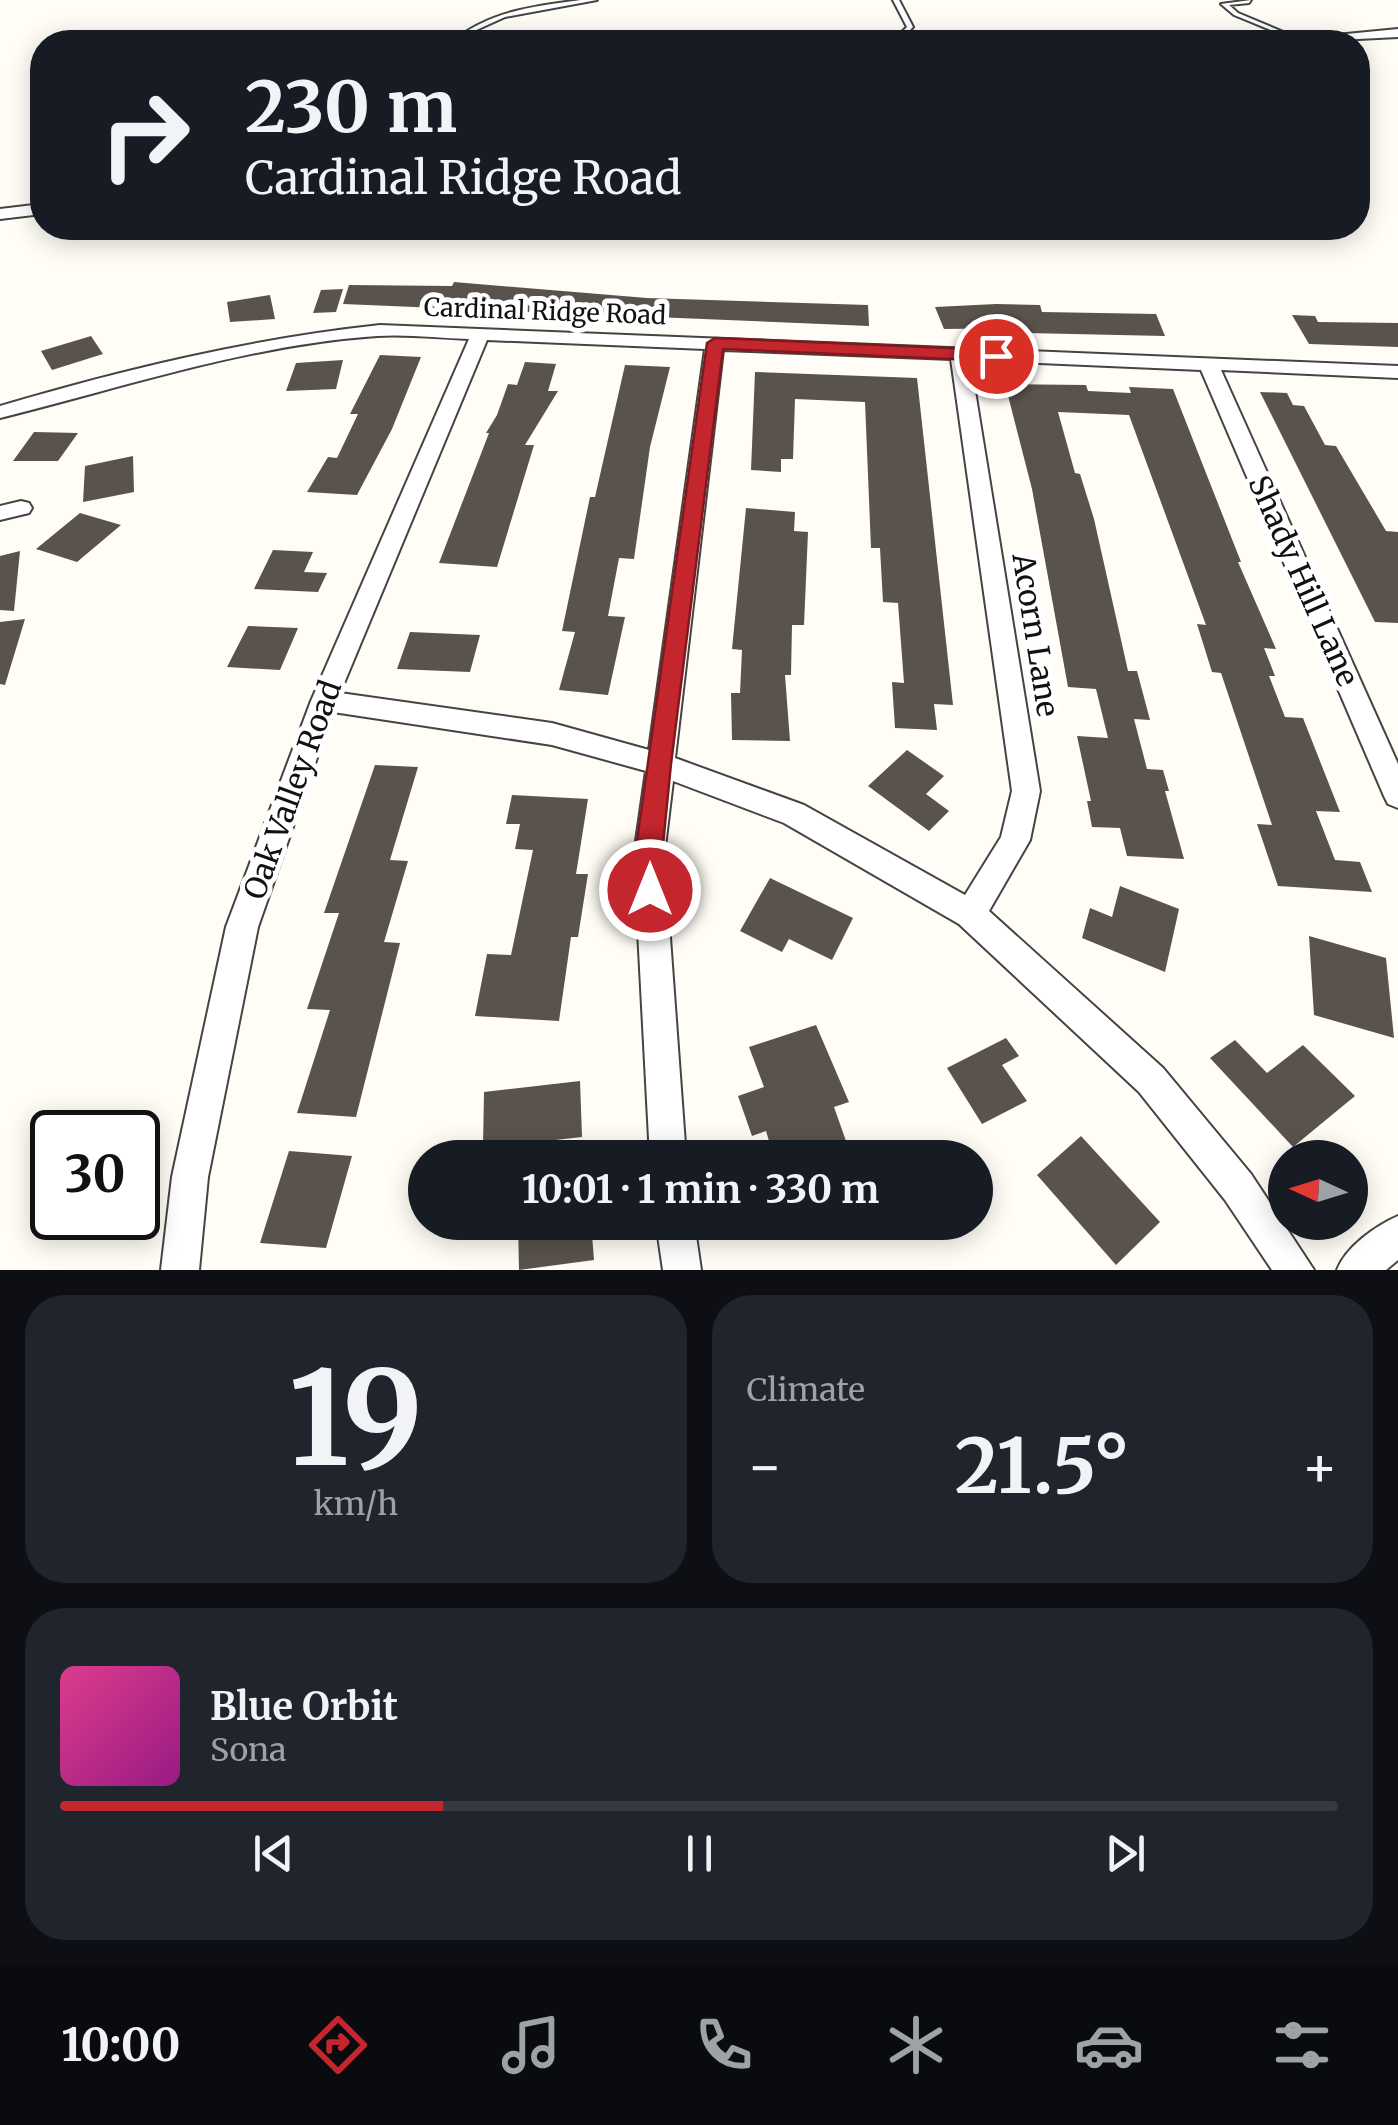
<!DOCTYPE html>
<meta charset="utf-8">
<style>
:root{--surface:#171b24;--page:#20242c;--text:#f1f3f6;--muted:#9ea1a6;--line:#363941;--accent:#c4262e}
body{margin:0;font-family:Merriweather,serif;background:var(--page);color:var(--text);height:100vh;display:flex;flex-direction:column;font-size:38px;white-space:nowrap}
*{box-sizing:border-box;margin:0}
p{font-size:32px;color:var(--muted)}
.icon{flex:none;width:55px;height:55px;fill:none;stroke:currentColor;stroke-width:2;stroke-linecap:round;stroke-linejoin:round}
.map{position:relative;height:1270px;overflow:hidden}
.sheet{display:flex;flex-direction:column;gap:25px;padding:25px;background:#0d0f14;flex:1}
.sheet>*{flex:none}
.hud{position:absolute;left:30px;top:30px;width:1340px;height:210px;border-radius:40px;box-shadow:0 5px 25px #0003;background:#171b24;color:var(--text);overflow:hidden}
.needle{width:65px;rotate:274deg}
.controls{position:absolute;left:1268px;top:1140px;display:grid;gap:20px}
.controls a{display:grid;place-items:center;width:100px;height:100px;border-radius:50%;background:var(--surface);box-shadow:0 5px 25px #0003;font-size:50px}
.speed{position:absolute;left:30px;top:1110px;display:flex;gap:20px;font-size:50px;font-weight:700;text-align:center}
.speed>*{display:grid;place-content:center;width:130px;height:130px;border-radius:50%;background:var(--surface);box-shadow:0 5px 25px #0003;line-height:1}
.speed .limit{border:5px solid #111;border-radius:15px;background:#fff;color:#111}
.pin{position:absolute;display:grid;place-items:center;width:85px;height:85px;color:#fff;margin:-42px;border:5px solid #fff;border-radius:50%;box-shadow:0 2px 10px #0007}
.me{position:absolute;width:110px;margin:-55px;rotate:0deg;stroke-linejoin:round;filter:drop-shadow(0 0 8px #0008)}
.turn{display:flex;align-items:center;gap:35px;height:210px;padding:0 50px;font-size:45px}
.turn .icon{width:130px;height:130px;stroke-width:2.5}
.turn b{display:block;font-size:70px;line-height:85px}
.big{font-size:75px;font-weight:700;line-height:1.1}
.sheet .widget{flex:1;display:flex;flex-direction:column;justify-content:center;gap:15px;min-width:0;padding:0 35px;border-radius:40px;background:var(--page)}
.sheet .dial{align-items:center;gap:0}
.dial b{font-size:130px;line-height:1}
.song{display:flex;align-items:center;gap:30px}
.cover{width:120px;height:120px;border-radius:15px;background:linear-gradient(135deg,hsl(330 70% 55%),hsl(310 70% 35%))}
.played{height:10px;border-radius:5px;background:linear-gradient(90deg,var(--accent) 30%,var(--line) 30%)}
.keys{display:flex;justify-content:space-around;direction:ltr}
.heat{display:flex;justify-content:space-between;align-items:center;font-size:55px;direction:ltr}
.sheet .tiles{flex:1;display:grid;gap:25px;grid-template-columns:1fr 1fr}
.widget:last-child{grid-column:span 2}
.trip{position:absolute;left:408px;top:1140px;width:585px;height:100px;border-radius:50px;background:var(--surface);box-shadow:0 5px 25px #0003;font-weight:700;line-height:100px;text-align:center}
.tabs{display:flex;height:160px;justify-content:space-around;align-items:center;background:#090b0e;color:var(--muted)}
.tabs .icon{width:70px;height:70px}
.tabs .on{color:var(--accent)}
.tabs b{font-size:45px;color:var(--text)}
.map>svg:first-child{display:block}
.building{fill:#5a524d}
.lines{fill:none;stroke-linecap:round;stroke-linejoin:round}
.service-casing{stroke:#444;stroke-width:4}
.minor-casing{stroke:#444;stroke-width:4}
.service{fill:#fff;fill-rule:evenodd}
.minor{fill:#fff;fill-rule:evenodd}
.route{fill:#c4262e;stroke:#7f191e;stroke-width:2.5}
.labels{text-anchor:middle;stroke-width:10;stroke-linejoin:round;paint-order:stroke}
.far-street-label{font-size:25px;fill:#111;stroke:#fff}
.street-label{font-size:30px;fill:#111;stroke:#fff}
</style>
<div class="map">
<svg width="1398" height="1270" viewBox="0 0 1398 1270">
<rect width="100%" height="100%" fill="#fffdf5"/>
<path class="building" d="M454,282l193,16 221,7 1,21 -526,-22 6,-19 103,1z
M343,289l-7,23 -23,1 8,-23z
M270,295l5,24 -45,3 -3,-20z
M996,304l44,1 2,7 114,2 9,22 -139,-3 -1,-5 -81,1 -9,-22z
M1292,315l23,1 3,6 80,1v24l-89,-3z
M91,336l12,18 -51,16 -11,-19z
M380,355l41,2 -29,72 -35,66 -50,-3 21,-35 9,1 21,-44h-8z
M343,360l-7,29 -50,2 10,-28z
M525,362l31,2 -8,27h10l-33,54h9l-37,122 -58,-4 50,-130h-3l11,-18 11,-31 9,1z
M625,365l45,2 -20,80 -16,112 -15,-1 -11,58 17,1 -17,78 -49,-5 16,-58 -13,-1 28,-134h5z
M755,372l162,6 36,327 -19,-1 3,26 -42,-2 -3,-46 12,1 -6,-80 -15,-1 -3,-54h-9l-6,-146 -70,-3 -2,60h-12v13l-30,-2z
M1005,384l81,1 2,6 43,2 -2,-6 44,2 68,173h-3l38,87 -12,-1 11,28h-6l16,41 18,1 37,94 -24,-1 19,49 25,2 12,30 -94,-6 -21,-62 15,1 -51,-152 -9,-1 -15,-48 9,1 -77,-210 -71,-3 17,61 5,1 14,45 34,152h9l13,49 -16,-1 13,50 16,1 6,21h-4l19,68 -57,-3 -7,-28 -28,-1 -5,-26h4l-14,-65 31,2 -12,-49 -28,-2 -36,-198z
M1260,392l27,1 6,12 11,1 21,39 11,1 50,85 12,1v91l-23,-1z
M34,432l44,1 -20,28h-45z
M133,456l1,36 -51,10 2,-36z
M746,508l49,4 -1,19 14,1 -4,93h-12l-1,50h-6l5,66 -58,-1 -1,-47h9l2,-43 -10,-1z
M80,513l41,12 -44,37 -41,-13z
M273,550l40,2 -9,20 23,1 -9,19 -64,-3z
M20,551l-6,60 -14,-1v-54z
M25,619l-20,66 -5,-1v-62z
M248,626l50,2 -18,42 -53,-3z
M410,632l70,3 -10,37 -73,-3z
M907,750l37,26 -18,18 23,17 -20,20 -61,-45z
M375,765l43,2 -28,93 18,1 -24,81 16,1 -44,174 -59,-4 33,-103 -23,-1 32,-96h-15z
M512,795l76,4 -12,75h12l-10,63h-7l-12,84 -84,-5 12,-62 24,1 22,-105 -18,-1 5,-25h-14z
M770,878l83,40 -21,42 -43,-21 -7,13 -42,-21z
M1120,886l59,23 -14,63 -83,-34 8,-30 22,9z
M1309,936l77,22 8,80 -80,-23z
M816,1025l33,77 -15,5 18,51h-78l-8,-27 -14,5 -14,-40 26,-9 -15,-40z
M1006,1038l13,18 -17,9 25,36 -45,23 -35,-56z
M1235,1040l32,33 36,-28 52,51 -62,51 -83,-89z
M580,1081l2,56 -99,11 1,-56z
M1081,1136l79,86 -44,43 -79,-90z
M289,1151l63,5 -26,92 -66,-5z
M518,1222h73l3,38 -75,10z"/>
<g class="lines">
<g class="service-casing">
<path id="service" d="M581,0h16l-92,17 -33,15 -14,10h-6c37,-31 83,-36 129,-42z
M893,0h6l14,27 -11,11 1,4h-6l-1,-4 11,-11z
M1251,0l-2,3 -20,2 9,8 69,29h-7l-66,-27 -13,-11z"/>
</g>
<g class="minor-casing">
<path id="minor" d="M1398,29v8l-99,5 6,-4z
M42,204v10l-42,5v-10z
M380,325l1018,41v12l-177,-8 177,394v44l-10,-4 -4,-8 -183,-426 -231,-10 70,431 -10,49 -41,71 174,157 88,106 63,96h-42l-47,-70 -86,-108 -180,-168 -175,-101 -111,-42 -9,74 22,303h-36l-16,-303 12,-84 -94,-26 -219,-33 -75,215 -50,250 -9,93h-38l11,-93 54,-250 85,-226 158,-362c-30,-1 -62,-5 -92,-3 -130,9 -252,51 -377,82v-12c125,-37 250,-67 380,-81zM487,340l218,9 -56,401 -97,-27 -212,-30zM723,350l228,9 61,432 -11,46 -36,58 -161,-90 -129,-47z
M21,501l8,2 3,5 -3,5 -29,7v-14z
M1398,1216v44l-12,10h-49c9,-23 38,-44 61,-54z
M656,1222h38l7,48h-38z"/>
</g>
<use href="#service" class="service"/>
<use href="#minor" class="minor"/>
</g>
<path class="route" d="M715,338l281,12 8,6 -8,5 -273,-12 -52,415 -9,91 2,35 -4,9 -10,3 -9,-3 -6,-44 72,-512z"/>
<g class="labels">
<g class="far-street-label">
<text transform="translate(545 311) rotate(2)" y="9">Cardinal Ridge Road</text>
</g>
<g class="street-label">
<text transform="translate(1303 581) rotate(66)" y="10">Shady Hill Lane</text>
<text transform="translate(1035 635) rotate(81)" y="10">Acorn Lane</text>
<text transform="translate(293 790) rotate(-70)" y="10">Oak Valley Road</text>
</g>
</g>
</svg>
<div class="controls">
<a><svg class="needle" viewBox="-14 -14 28 28"><path d="M0-13l5 13h-10z" fill="#e53935"/><path d="M0 13l5-13h-10z" fill="#9ea1a6"/></svg></a>
</div>
<div class="speed"><div class="limit">30</div></div>
<div class="pin" style="left:996px;top:356px;background:#d93025"><svg class="icon" aria-label="arrive" viewBox="0 0 24 24"><path d="M6 21V4h12l-3 4 3 4H6"/></svg></div>
<svg class="me" style="left:650px;top:890px" viewBox="-20 -20 40 40"><circle r="17" fill="#c4262e" stroke="#fff" stroke-width="3"/><path d="M0-11L8 9 0 5-8 9z" fill="#fff"/></svg>
<div class="trip">10:01 · 1 min · 330 m</div>
<div class="hud">
<div class="turn"><svg class="icon" aria-label="right" viewBox="0 0 24 24"><path d="M7 20v-9h11M14 6l5 5-5 5"/></svg><div><b>230 m</b>Cardinal Ridge Road</div></div>
</div>
</div>
<section class="sheet">
<div class="tiles">
<div class="widget dial"><b>19</b><p>km/h</p></div>
<div class="widget"><p>Climate</p>
<div class="heat"><a>−</a><b class="big">21.5°</b><a>+</a></div>
</div>
<div class="widget">
<div class="song"><i class="cover"></i><div><b>Blue Orbit</b><p>Sona</p></div></div>
<div class="played"></div>
<div class="keys"><svg class="icon" aria-label="previous" viewBox="0 0 24 24"><path d="M18 5L8 12l10 7zM5 5v14"/></svg><svg class="icon" aria-label="pause" viewBox="0 0 24 24"><path d="M8 5v14M16 5v14"/></svg><svg class="icon" aria-label="next" viewBox="0 0 24 24"><path d="M6 5l10 7-10 7zM19 5v14"/></svg></div>
</div>
</div>
</section>
<nav class="tabs">
<b>10:00</b>
<svg class="icon on" aria-label="directions" viewBox="0 0 24 24"><path d="M12 3l9 9-9 9-9-9zM9 14v-3h6M13 9l2 2-2 2"/></svg>
<svg class="icon" aria-label="music" viewBox="0 0 24 24"><path d="M9 18V5l10-2v13"/><circle cx="6" cy="18" r="3"/><circle cx="16" cy="16" r="3"/></svg>
<svg class="icon" aria-label="phone" viewBox="0 0 24 24"><path d="M5 4h4l2 5-3 2q2 4 5 5l2-3 5 2v4C11 20 4 13 5 4z"/></svg>
<svg class="icon" aria-label="climate" viewBox="0 0 24 24"><path d="M12 3v18M4 7l16 10M4 17L20 7"/></svg>
<svg class="icon" aria-label="car" viewBox="0 0 24 24"><path d="M5 17H2v-5l4-1 3-4h7l3 4 3 1v5h-3M9 17h6M6 11h13"/><circle cx="7" cy="17" r="2"/><circle cx="17" cy="17" r="2"/></svg>
<svg class="icon" aria-label="filters" viewBox="0 0 24 24"><path d="M4 7h16M4 17h16"/><circle cx="9" cy="7" r="2"/><circle cx="15" cy="17" r="2"/></svg>
</nav>
